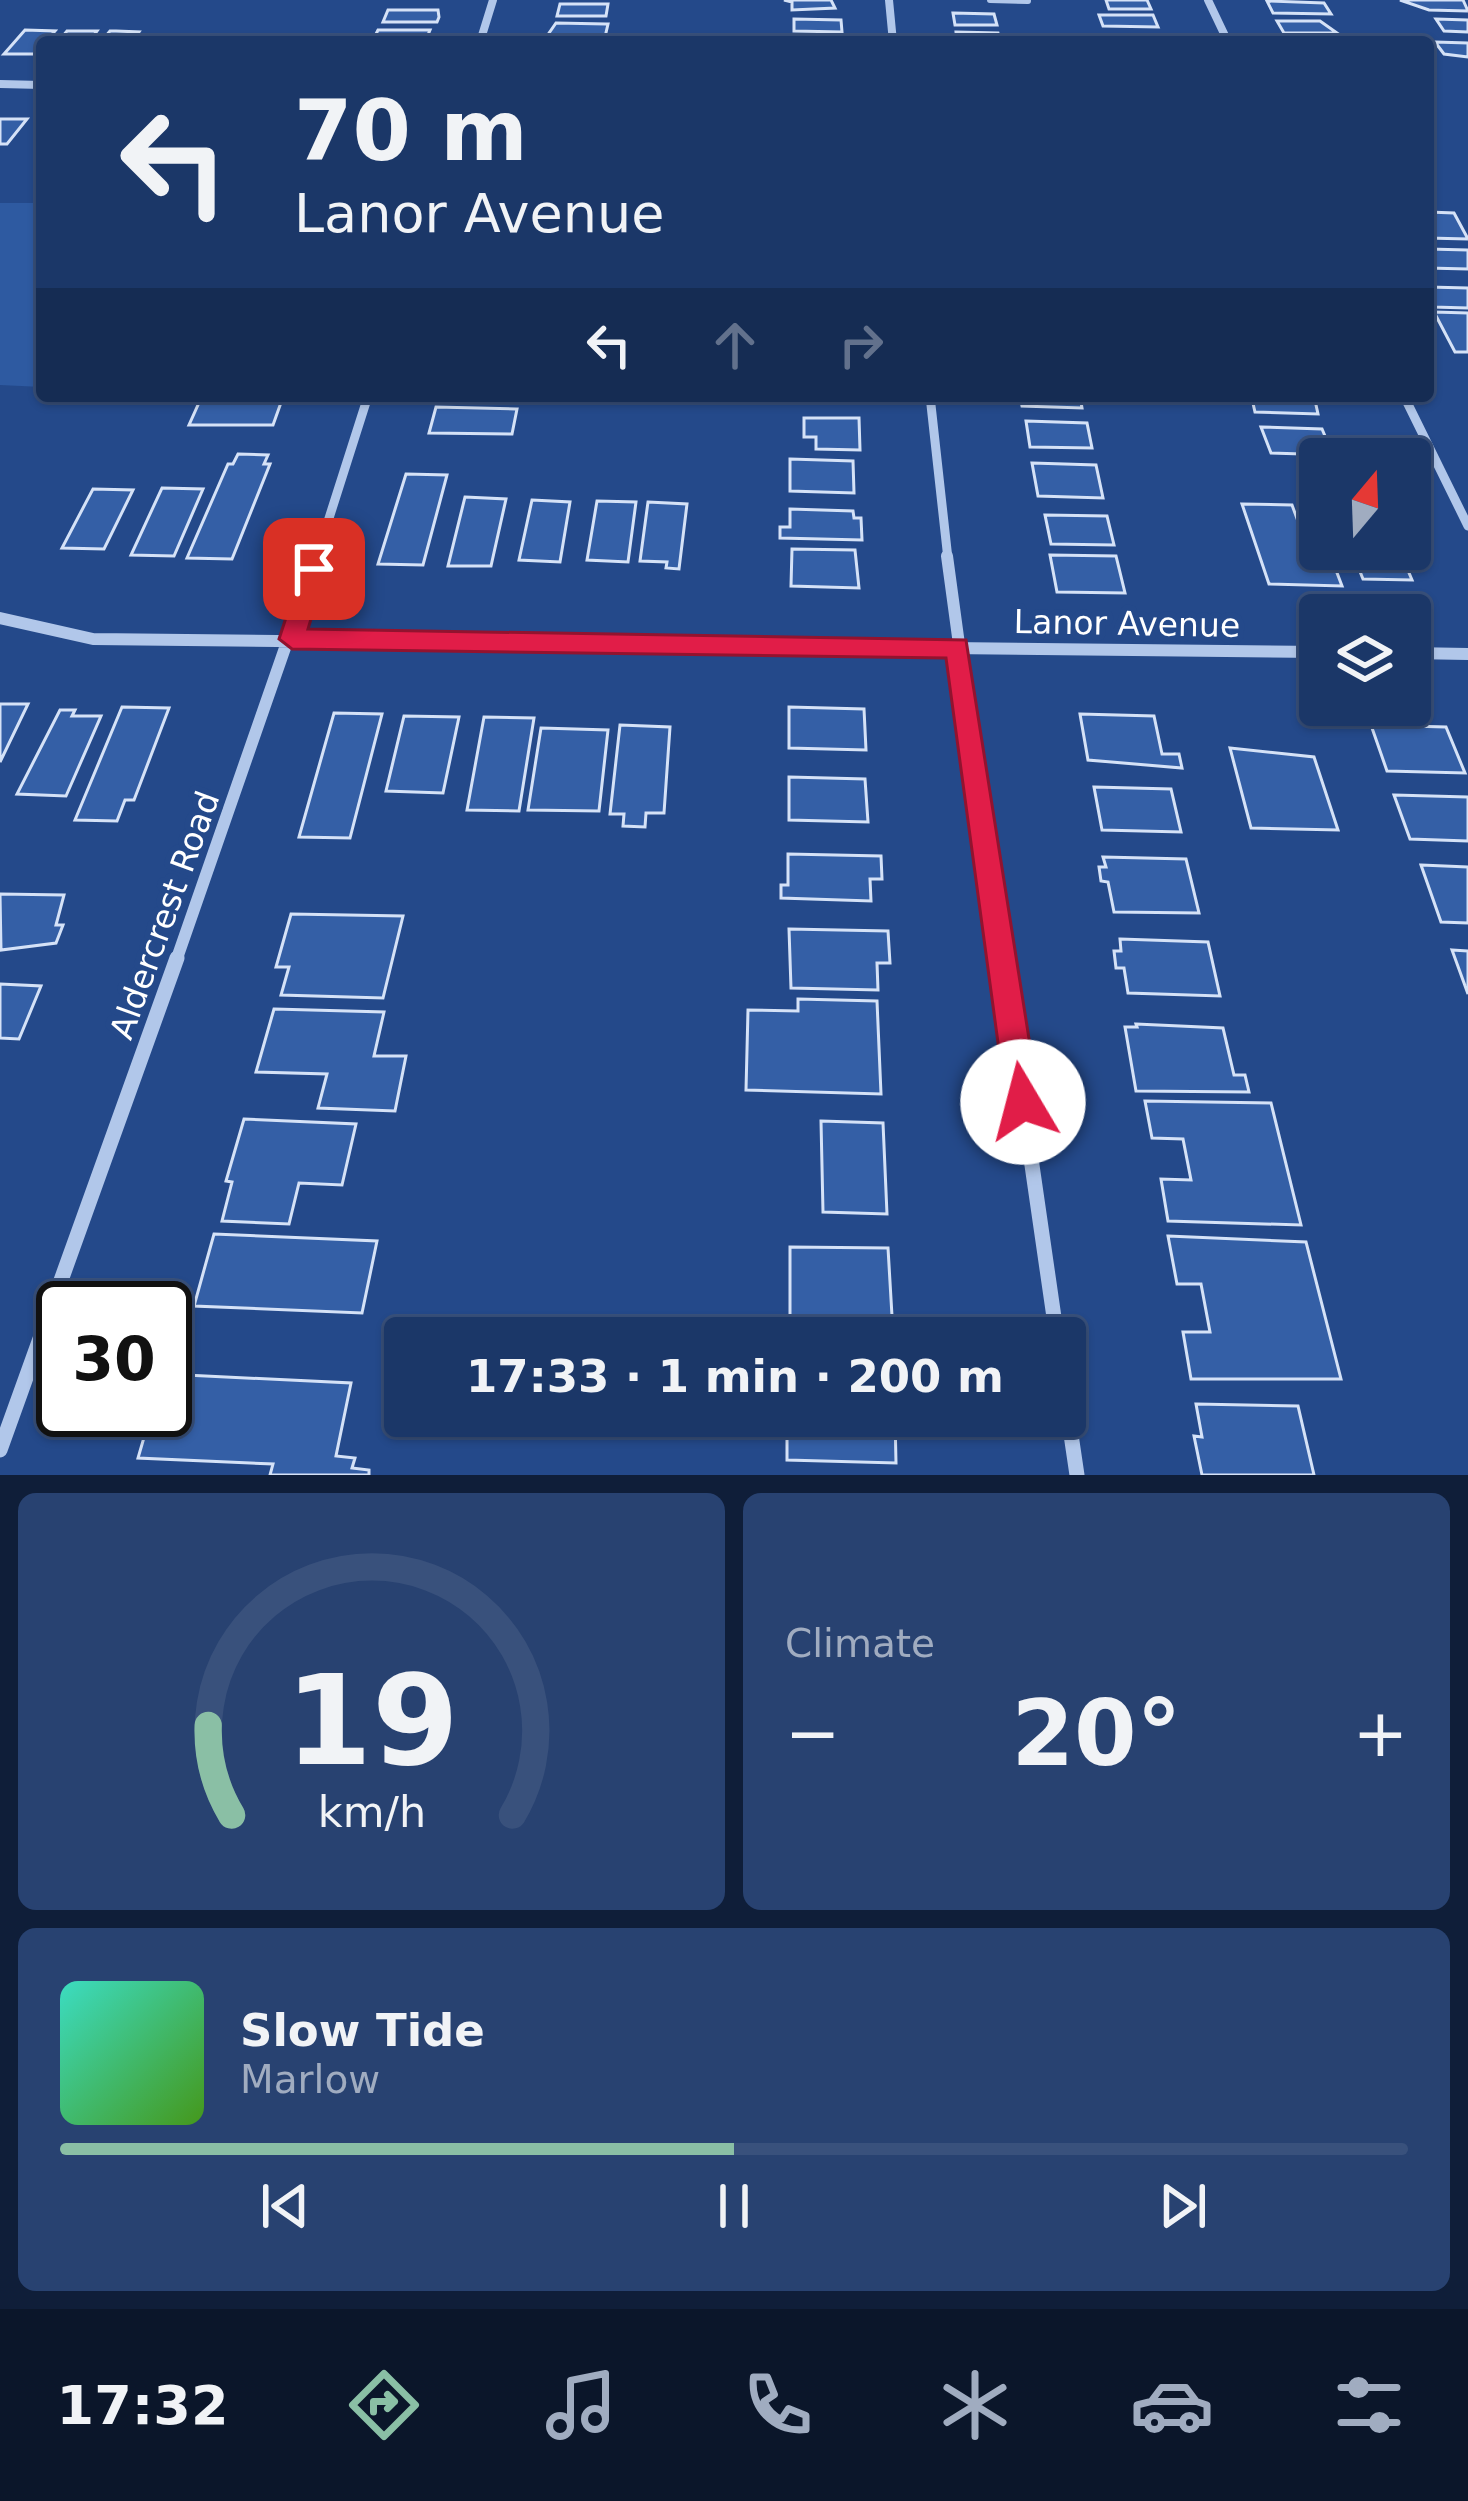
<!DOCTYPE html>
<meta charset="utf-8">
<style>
:root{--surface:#1b3768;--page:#284271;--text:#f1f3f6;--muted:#a0acc0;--line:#39517c;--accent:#8abfa5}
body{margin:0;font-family:"DejaVu Sans",sans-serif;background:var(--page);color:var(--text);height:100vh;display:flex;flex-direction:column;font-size:45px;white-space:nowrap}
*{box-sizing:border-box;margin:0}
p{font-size:39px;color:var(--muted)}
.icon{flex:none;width:66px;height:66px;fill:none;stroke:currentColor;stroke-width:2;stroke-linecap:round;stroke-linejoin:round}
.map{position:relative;height:1475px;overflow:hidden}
.details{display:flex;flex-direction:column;gap:18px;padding:18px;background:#0f1e39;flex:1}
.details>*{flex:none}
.guide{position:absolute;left:36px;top:36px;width:1398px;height:366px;border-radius:12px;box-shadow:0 3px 9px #0004,0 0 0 3px var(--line);background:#1b3768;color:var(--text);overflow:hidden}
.needle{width:78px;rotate:19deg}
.controls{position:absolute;left:1299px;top:438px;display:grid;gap:24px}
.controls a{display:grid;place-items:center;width:132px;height:132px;border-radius:12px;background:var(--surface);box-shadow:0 3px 9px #0004,0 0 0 3px var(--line);font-size:60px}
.speed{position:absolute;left:36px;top:1281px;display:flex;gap:24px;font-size:60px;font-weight:700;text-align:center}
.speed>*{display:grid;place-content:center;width:156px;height:156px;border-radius:50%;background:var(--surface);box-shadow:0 3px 9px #0004,0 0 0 3px var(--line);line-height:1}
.speed .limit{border:6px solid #111;border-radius:18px;background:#fff;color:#111}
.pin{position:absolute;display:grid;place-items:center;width:102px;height:102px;color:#fff;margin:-51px;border-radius:24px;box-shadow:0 6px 18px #0006}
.me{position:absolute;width:132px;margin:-66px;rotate:352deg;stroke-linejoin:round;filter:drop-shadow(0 0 9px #0008)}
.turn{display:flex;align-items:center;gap:42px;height:252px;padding:0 60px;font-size:54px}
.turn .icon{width:156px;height:156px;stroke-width:2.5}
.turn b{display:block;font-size:84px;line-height:102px}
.lanes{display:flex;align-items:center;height:114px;padding:0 60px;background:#0003;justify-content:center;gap:60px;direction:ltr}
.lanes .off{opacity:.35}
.big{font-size:90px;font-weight:700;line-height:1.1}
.details .card{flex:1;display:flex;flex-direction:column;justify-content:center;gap:18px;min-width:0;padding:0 42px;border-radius:18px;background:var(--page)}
.details .dial{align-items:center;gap:0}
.dial svg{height:312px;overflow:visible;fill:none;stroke:var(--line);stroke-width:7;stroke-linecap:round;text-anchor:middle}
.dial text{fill:var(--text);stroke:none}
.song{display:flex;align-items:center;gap:36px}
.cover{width:144px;height:144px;border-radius:18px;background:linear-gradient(135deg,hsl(170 70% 55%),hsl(100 70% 35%))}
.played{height:12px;border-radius:6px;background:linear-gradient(90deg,var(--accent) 50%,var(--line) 50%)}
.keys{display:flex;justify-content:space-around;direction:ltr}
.heat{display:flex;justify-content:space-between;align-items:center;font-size:66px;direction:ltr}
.details .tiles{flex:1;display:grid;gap:18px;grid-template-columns:1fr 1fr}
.card:last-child{grid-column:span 2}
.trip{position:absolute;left:384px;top:1317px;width:702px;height:120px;border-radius:12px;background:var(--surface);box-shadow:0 3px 9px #0004,0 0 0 3px var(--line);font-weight:700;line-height:120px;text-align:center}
.menu{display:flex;height:192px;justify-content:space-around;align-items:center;background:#0b162a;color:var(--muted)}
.menu .icon{width:84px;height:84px}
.menu .active{color:var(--accent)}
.menu b{font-size:54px;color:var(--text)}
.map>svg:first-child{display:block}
.green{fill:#2e5aa1}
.building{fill:#345fa6;stroke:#d5e2f7;stroke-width:3}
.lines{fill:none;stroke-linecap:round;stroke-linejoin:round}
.service{stroke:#b1c7ea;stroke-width:6}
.minor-far3{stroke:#b1c7ea;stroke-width:8}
.minor-far2{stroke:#b1c7ea;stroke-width:9}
.minor-far1{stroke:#b1c7ea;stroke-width:12}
.minor{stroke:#b1c7ea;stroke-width:15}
.route{fill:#e11d48;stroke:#92132f;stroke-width:3}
.labels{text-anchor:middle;stroke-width:12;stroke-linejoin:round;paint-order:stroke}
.street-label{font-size:33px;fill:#fff;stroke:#24498a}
</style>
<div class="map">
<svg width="1468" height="1475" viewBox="0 0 1468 1475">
<rect width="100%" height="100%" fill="#24498a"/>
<path class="green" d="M0,203h42v184l-42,-2z"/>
<path class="building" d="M784,0h47l4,8 -43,2v-8z
M1106,0h41l4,9h-42z
M1400,0h63l5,11 -39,-1z
M1267,1l57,2 7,11 -58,-1z
M560,4h48l-2,12h-49z
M388,10h50l1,7 -2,5h-54z
M953,13l41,1 3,11h-42z
M1099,15h54l5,12 -55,-1z
M794,19l47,1 1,12 -48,-1z
M1436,19l32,1v12l-24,-1z
M1277,21h43l17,12h-53z
M556,23l50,1h2l-3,13 -58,-1z
M25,30l30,1 -20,23h-31z
M378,30h52l-5,12h-53z
M67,31h30l-8,11h-31z
M110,31h6l23,1 -7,10h-31z
M956,32l42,1 2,9h6h-49z
M1435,42l33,1v14l-24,-3z
M0,119h27l-20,25h-7z
M1428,212l26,1 14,26 -40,-1z
M1428,249l40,1v19l-40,-1z
M1428,287l40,1v20l-35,-1z
M1434,312l34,1v39h-13z
M202,396l81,1 -10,28h-84z
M1020,396h60l2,12 -60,-2z
M1244,396h70l4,18 -63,-2 -3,-13z
M436,407l80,2h1l-5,25 -83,-1z
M804,418h55l1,32 -44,-1v-12h-12z
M1026,421l61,2 5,25 -62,-1z
M1261,427l61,2 11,26 -62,-2z
M238,454l30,1 -4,9h6l-38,95 -45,-1 41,-94h5z
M790,459l63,2 1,32 -64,-2z
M1032,463l64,2 7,33 -65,-2z
M406,474l41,1 -24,90 -45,-1z
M162,488l41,1 -29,67 -43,-1z
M93,489l40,1 -29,59 -42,-1z
M465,497l41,2 -15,67h-43z
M532,500l38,2 -10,60 -41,-2z
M597,501l39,1 -8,60 -41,-2z
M648,502l39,2 -8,65 -13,-1 1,-6 -27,-1z
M1242,504l50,1 10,27 18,1v16h8l14,37 -73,-2z
M790,509l63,2 1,7h7l1,22 -82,-2v-11h10z
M1045,515l62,1 7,29 -63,-1z
M792,549l63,1 4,38 -68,-2z
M1351,549h48l13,31 -49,-1z
M1050,555l66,1 9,37 -68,-1z
M0,704h28l-28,58z
M122,707l47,1 -35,92h-9l-8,21 -42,-1z
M789,707l75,2 2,41 -77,-2z
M60,710h15l-3,6h29l-35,80 -49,-2z
M334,713l48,1 -32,124 -51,-1z
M1080,714l74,2 8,38h17l3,14 -94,-8z
M404,716l55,1 -16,76 -57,-2z
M484,717l50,1 -15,93 -52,-1z
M620,725l50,2 -6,86h-18l-1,14 -22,-1 1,-12h-14z
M1371,725l75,2 19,46 -78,-2z
M541,728l67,2 -9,81 -71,-1z
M1230,748l84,9 24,73 -87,-2z
M789,777l76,2 3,43 -79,-2z
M1094,787l77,2 10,43 -79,-2z
M1394,795l74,2v44l-58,-2z
M788,854l93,2 1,23h-12l1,22 -90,-3v-13h7z
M1103,857l83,2 13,54 -85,-1 -6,-30 -7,-1 -2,-14h7z
M1421,865l47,2v56l-27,-1z
M0,894l64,1 -8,30h7l-7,18 -55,7z
M291,914l112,2 -20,82 -102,-3 8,-28h-13z
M789,929l99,2 2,32h-13l1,27 -87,-2z
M1120,939l88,3 12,54 -92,-3 -4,-25h-8l-2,-17h7z
M1452,950l16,1v43z
M0,984l41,2 -22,53 -19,-1z
M798,999l79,2 4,93 -135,-4 2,-80 50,1z
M274,1009l110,3 -10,44h32l-11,55 -77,-3 9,-34 -71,-2z
M1136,1024l87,4 11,47h11l4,17 -113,-1 -11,-64h12z
M1145,1101l126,2 30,122 -133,-4 -7,-42 30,1 -8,-41 -31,-1z
M244,1119l112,5 -14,61 -43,-2 -10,41 -67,-3 10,-39 -6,-1z
M821,1121l62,2 4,91 -64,-2z
M214,1234l163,7 -15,72 -168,-7z
M1168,1236l138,6 35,137h-150l-8,-47h27l-9,-48h-24z
M790,1247l98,1 5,85 -103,-2z
M165,1374l186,9 -15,73 19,2 -3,10 17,2v5h-99l3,-11 -135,-6 14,-48h13z
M1196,1404l102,2 16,69h-112l-8,-39 8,1z
M787,1416h120h-12l1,47 -109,-3z"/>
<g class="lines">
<path class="service" d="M990,0l38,1"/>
<path class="minor-far3" d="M889,0l4,42
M1208,0l20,42
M480,42l13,-42
M0,84l42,1"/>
<path class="minor-far2" d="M930,396l18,163
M1404,396l64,130
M316,559l52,-163"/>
<path class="minor-far1" d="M947,556l55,405
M0,618l93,21 1227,13
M1410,653l58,1
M176,961l141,-405"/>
<path class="minor" d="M1002,958l55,380
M1065,1394l12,81
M0,1450l177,-492"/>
</g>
<path class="route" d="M314,559l12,10 -18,60 658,11 73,462 -4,11 -12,5 -12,-5 -5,-11 -60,-444 -654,-9 -13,-10 23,-70z"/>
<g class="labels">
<g class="street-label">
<text transform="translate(1127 623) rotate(1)" y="12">Lanor Avenue</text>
<text transform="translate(164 915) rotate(-70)" y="12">Aldercrest Road</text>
</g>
</g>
</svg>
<div class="controls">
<a><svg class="needle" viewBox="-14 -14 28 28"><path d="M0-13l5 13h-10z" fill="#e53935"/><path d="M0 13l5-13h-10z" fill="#a0acc0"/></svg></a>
<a><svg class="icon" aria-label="layers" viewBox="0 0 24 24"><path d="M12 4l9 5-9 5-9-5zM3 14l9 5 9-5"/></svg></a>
</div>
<div class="speed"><div class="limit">30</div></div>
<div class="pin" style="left:314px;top:569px;background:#d93025"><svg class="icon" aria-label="arrive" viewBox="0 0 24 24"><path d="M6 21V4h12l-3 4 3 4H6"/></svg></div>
<svg class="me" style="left:1023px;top:1102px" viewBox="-20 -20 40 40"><circle r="19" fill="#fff"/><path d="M0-13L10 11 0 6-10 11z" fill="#e11d48"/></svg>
<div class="trip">17:33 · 1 min · 200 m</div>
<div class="guide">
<div class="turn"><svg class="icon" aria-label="left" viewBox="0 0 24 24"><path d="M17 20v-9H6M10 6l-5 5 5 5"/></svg><div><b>70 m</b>Lanor Avenue</div></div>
<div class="lanes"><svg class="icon" aria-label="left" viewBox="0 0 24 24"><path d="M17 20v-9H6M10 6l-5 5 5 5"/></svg><svg class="icon off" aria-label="ahead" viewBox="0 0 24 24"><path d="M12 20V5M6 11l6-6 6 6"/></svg><svg class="icon off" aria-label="right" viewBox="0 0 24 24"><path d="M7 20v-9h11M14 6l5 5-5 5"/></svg></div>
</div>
</div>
<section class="details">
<div class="tiles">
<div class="card dial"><svg viewBox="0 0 100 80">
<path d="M14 69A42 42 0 1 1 86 69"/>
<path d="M14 69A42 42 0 0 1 8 46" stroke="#8abfa5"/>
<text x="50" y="56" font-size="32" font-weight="700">19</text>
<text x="50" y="72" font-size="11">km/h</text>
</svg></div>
<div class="card"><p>Climate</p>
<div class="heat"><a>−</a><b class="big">20°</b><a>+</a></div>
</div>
<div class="card">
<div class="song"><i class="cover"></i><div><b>Slow Tide</b><p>Marlow</p></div></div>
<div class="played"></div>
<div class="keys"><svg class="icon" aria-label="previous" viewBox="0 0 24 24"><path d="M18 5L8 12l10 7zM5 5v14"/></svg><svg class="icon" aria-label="pause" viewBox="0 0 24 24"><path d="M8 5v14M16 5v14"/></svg><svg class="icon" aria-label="next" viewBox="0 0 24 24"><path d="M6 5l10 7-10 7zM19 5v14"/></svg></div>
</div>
</div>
</section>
<nav class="menu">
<b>17:32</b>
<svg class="icon active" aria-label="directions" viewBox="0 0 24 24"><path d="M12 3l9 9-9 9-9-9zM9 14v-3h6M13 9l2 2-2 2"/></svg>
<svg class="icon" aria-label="music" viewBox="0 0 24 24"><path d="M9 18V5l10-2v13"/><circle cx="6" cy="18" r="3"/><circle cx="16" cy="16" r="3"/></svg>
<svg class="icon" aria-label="phone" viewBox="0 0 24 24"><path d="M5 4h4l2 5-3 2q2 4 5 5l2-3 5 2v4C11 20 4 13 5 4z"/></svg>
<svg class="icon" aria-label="climate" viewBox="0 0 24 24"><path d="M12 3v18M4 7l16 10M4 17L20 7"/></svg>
<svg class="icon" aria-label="car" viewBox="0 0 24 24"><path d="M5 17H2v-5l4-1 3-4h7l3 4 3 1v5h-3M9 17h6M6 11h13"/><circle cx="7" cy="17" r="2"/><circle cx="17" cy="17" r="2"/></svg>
<svg class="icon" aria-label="filters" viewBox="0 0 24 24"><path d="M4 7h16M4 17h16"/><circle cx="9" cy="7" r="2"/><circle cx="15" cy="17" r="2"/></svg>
</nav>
